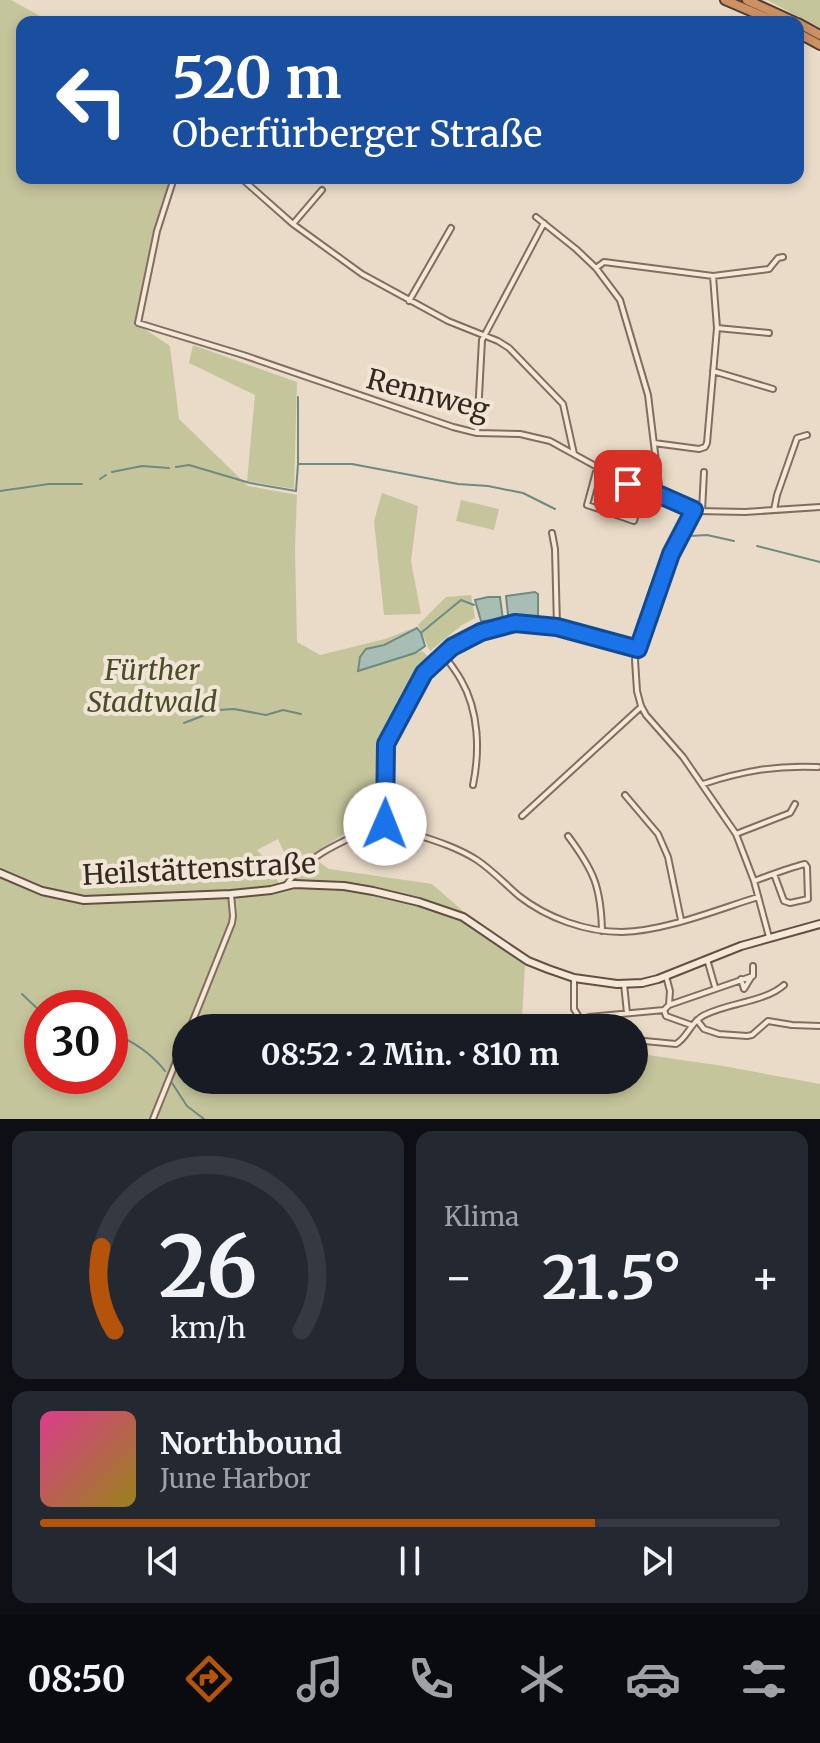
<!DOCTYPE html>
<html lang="de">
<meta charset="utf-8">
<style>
:root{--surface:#171b24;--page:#242831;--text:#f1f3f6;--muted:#9ea1a6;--line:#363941;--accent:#b45309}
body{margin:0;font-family:Merriweather,serif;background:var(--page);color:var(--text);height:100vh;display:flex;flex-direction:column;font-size:30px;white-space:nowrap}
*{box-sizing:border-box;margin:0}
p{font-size:26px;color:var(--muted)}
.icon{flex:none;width:44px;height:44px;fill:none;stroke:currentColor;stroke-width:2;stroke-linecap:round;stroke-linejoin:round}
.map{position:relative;height:1119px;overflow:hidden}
.details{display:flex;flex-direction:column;gap:12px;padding:12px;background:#0d0f14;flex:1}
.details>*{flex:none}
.guide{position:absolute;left:16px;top:16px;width:788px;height:168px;border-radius:16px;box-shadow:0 4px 12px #0003;background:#1a4fa0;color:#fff;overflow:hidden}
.speed{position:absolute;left:24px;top:990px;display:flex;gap:16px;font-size:40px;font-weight:700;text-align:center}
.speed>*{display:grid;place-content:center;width:104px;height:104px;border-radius:50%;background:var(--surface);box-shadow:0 4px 12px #0003;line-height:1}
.speed .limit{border:12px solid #d22;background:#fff;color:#111}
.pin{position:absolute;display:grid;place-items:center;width:68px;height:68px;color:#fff;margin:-34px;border-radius:16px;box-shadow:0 4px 12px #0006}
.me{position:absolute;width:88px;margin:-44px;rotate:1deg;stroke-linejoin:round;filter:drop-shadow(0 0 6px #0008)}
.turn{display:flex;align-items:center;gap:28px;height:168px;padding:0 24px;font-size:36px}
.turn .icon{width:104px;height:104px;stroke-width:2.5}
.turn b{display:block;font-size:56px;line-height:68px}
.big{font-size:60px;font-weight:700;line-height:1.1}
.details .tile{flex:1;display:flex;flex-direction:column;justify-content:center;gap:12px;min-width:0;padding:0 28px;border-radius:16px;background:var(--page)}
.details .dial{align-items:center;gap:0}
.dial svg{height:208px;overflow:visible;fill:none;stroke:var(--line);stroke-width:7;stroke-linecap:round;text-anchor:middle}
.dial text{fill:var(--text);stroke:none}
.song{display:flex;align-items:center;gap:24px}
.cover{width:96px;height:96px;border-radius:12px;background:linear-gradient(135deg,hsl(330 70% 55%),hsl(50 70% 35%))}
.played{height:8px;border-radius:4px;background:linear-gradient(90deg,var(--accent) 75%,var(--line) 75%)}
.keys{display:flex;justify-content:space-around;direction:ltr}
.heat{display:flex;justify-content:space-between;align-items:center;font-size:44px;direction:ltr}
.details .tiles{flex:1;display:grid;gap:12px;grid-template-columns:1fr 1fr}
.tile:last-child{grid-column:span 2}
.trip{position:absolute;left:172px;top:1014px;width:476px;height:80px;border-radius:40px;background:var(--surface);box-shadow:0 4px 12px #0003;font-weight:700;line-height:80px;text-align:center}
.tab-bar{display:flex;height:128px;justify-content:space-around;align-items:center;background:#090b0e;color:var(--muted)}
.tab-bar .icon{width:56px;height:56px}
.tab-bar .selected{color:var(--accent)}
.tab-bar b{font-size:36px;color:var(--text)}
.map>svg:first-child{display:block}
.green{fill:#c5c59c;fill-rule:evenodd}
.water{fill:#a8bdb4;stroke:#6f8a80;stroke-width:2}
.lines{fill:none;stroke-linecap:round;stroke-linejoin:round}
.stream{stroke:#6f8a80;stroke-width:2}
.street-casing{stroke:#826d5f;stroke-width:8}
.secondary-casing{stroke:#644f42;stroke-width:10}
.highway-casing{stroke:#513d32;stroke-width:12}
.street{stroke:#f4e9d9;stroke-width:4}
.secondary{stroke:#f4e9d9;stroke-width:6}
.highway{stroke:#cd9163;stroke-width:8}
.route-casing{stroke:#114b97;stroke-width:20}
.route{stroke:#1a73e8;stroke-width:14}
.labels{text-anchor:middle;stroke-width:8;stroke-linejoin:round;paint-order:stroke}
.street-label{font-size:28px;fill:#342820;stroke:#f1e6d6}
.park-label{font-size:28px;font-style:italic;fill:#494e2a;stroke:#f1e6d6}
</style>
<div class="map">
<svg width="820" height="1119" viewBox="0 0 820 1119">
<rect width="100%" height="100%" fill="#e9dbc7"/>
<path class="green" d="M0,0h11l40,22h-29v156h151l-19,52 -12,56 1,42 27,18 9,73 69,67 49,9 -2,54 2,93 23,13 65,-16 31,-12 -33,17 -17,5 -7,8 -1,14 64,-20 9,8 -17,17 -21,41 -11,26 1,66 -92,59 -13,-29 -21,11 13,14 9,20 39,-23 11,8 103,15 93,81 -3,54 21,9h-357v52h448v-27l89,13 97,18v35h-820zM42,1008h68v68h-68z
M767,0h53v28z
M193,345l104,37 -3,107 -47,-8 8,-86 -66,-32z
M382,493l36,13 -7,55 10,53 -37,1 -10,-94z
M461,500l38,9 -5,21 -38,-9z
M471,595l4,23 -13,7 -32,26 -12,-26 28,-28z"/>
<path class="water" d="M535,592l3,2v25l-26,-2 -4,-2 -2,-19z
M488,597h12l3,23 -22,1 -6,-21z
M417,628l4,5 4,13 -10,7 -57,18 2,-14 6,-8 18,-4z"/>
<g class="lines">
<path class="stream" d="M298,464v-67
M176,467l13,-2 61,18 46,8 2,-27h54l106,20 30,2 35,7 32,16
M112,472l30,-6 27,2
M100,479l6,-4
M0,491l49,-7h33
M689,536l18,-1 27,6
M757,546l63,16
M422,632l39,-32 13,5
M184,723l34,-13 16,-1 32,6 17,-5 18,4
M22,994l20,19
M110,1033c21,6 42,21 55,38
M172,1083l15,23 17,13"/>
<g class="street-casing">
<path id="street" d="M174,178l-17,53 -19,92 105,32 210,72 24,6 43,1 30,7 78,43 32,11 38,16 47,1 75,-5
M241,178l52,46 69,50 86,47 50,20 11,7 54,56 11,50
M536,217l40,32 20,19 24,32 28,95 12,99
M293,224l29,-34
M596,268l8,-6 109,14 56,-7 9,-11 5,-1
M409,301l42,-73
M717,328l52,5
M713,371l60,18
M477,433l5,-93 62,-117
M654,443l45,6 6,-2 2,-4 10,-115 -4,-52
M597,468l-10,37 47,16 9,-31
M694,510l-23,44 -28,78 -8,28 2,31 4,15 5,9 37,42 53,77 18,47 15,56
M774,510l3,-15 20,-57 10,-3
M702,511l2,-39
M552,533l3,16 2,77
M443,654c6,8 13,17 18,26 18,31 19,71 12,105
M703,784c40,-13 73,-19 115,-17
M625,795l33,39 10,23 13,63
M522,816l119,-109
M385,824c31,12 64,18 92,36 15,10 28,24 42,36 28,22 67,36 103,36 43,-1 94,-22 136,-35
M385,824l1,-80 38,-71 28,-26 29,-15 34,-9 42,4 81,22
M736,834l54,-21 5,-9
M568,836c26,35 33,51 34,95
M754,881c17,-6 34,-13 51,-17l2,3 1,32 -18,4 -6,-2 -10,-27
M287,884c20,-29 59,-44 91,-59l7,-1
M707,959l8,28
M666,976l4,15 -1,14
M574,978v31l12,19
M741,979l3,10 8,-13
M624,984l3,29
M664,1010l2,6 25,9
M697,1020l7,9 15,5 28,2 5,-1 16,-14 24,4 28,1
M582,1021l7,-4 75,-7 5,-5 84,-29v-10
M190,1028l42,-105 1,-7 -2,-22
M634,1040l42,4c11,-6 14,-20 25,-27 22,-14 63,-14 83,-32
M153,1119l33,-82"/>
</g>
<g class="secondary-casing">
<path id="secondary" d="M0,873l42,18 42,9 147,-6 40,-4 23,-6 50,2 29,5 46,11 44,15 47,32 18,12 20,8 26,9 43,6 25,-1 16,-4 83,-33 79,-22"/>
</g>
<g class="highway-casing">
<path id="highway" d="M725,0l51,22
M747,0l48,22
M798,23l22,12
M798,33l22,12"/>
</g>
<use href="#street" class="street"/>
<use href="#secondary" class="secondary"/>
<use href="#highway" class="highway"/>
</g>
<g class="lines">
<g class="route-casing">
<path id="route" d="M385,824l1,-80 38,-71 28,-26 29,-15 34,-9 42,4 81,22 33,-95 23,-44 -34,-15 -32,-11"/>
</g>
<use href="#route" class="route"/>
</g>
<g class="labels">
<g class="street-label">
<text transform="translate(428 394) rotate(15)" y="10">Rennweg</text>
<text transform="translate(199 869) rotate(-3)" y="10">Heilstättenstraße</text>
</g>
<g class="park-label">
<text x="152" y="680">Fürther<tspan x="152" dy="32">Stadtwald</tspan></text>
</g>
</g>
</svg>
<div class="speed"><div class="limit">30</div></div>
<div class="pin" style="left:628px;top:484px;background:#d93025"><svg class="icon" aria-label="arrive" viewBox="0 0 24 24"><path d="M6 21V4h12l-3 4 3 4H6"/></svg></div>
<svg class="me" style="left:385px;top:824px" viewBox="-20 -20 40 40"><circle r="19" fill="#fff"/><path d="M0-13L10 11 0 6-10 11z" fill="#1a73e8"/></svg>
<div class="trip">08:52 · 2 Min. · 810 m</div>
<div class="guide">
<div class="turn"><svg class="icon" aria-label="left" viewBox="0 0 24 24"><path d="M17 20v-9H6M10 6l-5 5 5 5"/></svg><div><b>520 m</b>Oberfürberger Straße</div></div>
</div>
</div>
<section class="details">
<div class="tiles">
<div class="tile dial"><svg viewBox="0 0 100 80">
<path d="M14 69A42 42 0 1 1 86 69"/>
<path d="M14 69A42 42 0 0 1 9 37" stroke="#b45309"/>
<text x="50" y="56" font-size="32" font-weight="700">26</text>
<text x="50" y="72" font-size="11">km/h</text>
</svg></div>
<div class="tile"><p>Klima</p>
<div class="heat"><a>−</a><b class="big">21.5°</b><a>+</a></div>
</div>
<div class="tile">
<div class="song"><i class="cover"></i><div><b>Northbound</b><p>June Harbor</p></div></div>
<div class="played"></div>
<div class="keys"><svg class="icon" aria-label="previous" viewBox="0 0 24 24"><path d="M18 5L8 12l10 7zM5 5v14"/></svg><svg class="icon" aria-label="pause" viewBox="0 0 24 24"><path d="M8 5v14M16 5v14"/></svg><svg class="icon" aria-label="next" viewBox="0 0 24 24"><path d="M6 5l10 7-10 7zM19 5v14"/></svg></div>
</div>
</div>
</section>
<nav class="tab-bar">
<b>08:50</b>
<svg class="icon selected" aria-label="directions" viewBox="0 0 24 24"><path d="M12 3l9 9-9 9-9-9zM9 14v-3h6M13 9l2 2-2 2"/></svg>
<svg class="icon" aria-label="music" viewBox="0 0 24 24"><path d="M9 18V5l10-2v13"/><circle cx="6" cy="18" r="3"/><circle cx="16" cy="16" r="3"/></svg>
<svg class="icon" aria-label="phone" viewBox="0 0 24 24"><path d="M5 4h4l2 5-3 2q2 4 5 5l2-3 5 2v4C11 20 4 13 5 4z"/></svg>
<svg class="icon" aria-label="climate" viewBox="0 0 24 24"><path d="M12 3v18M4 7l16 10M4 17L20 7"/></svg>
<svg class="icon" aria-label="car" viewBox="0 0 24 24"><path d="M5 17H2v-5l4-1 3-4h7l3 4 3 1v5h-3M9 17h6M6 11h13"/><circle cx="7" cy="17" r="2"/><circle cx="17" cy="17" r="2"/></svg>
<svg class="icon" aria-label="filters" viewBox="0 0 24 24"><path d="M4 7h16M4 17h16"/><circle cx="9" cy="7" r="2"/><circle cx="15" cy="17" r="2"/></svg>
</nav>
